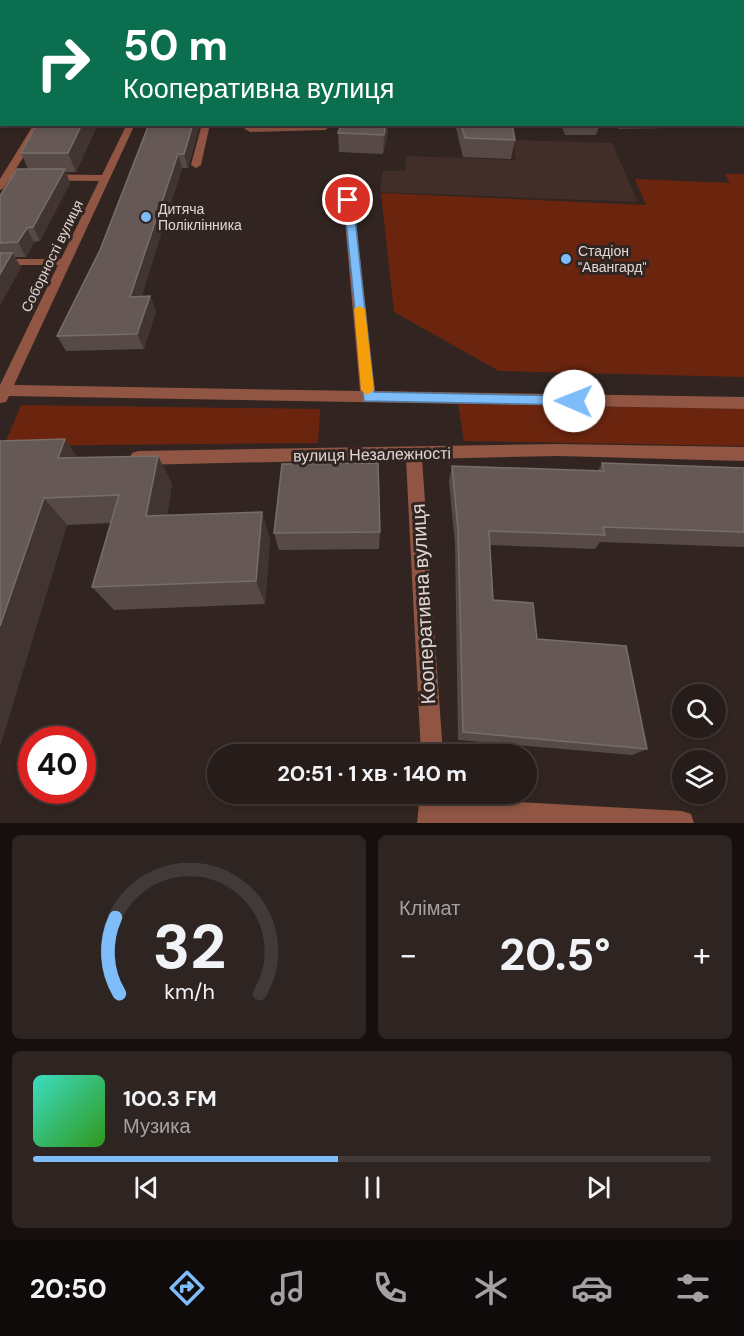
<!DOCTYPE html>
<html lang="uk">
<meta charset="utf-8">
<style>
:root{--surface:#261c19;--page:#2e2522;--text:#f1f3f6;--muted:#a4a1a2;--line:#423a38;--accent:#7ebdf9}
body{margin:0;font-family:"DM Sans",sans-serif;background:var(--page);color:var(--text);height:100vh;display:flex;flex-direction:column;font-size:22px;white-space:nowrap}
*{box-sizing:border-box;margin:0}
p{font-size:20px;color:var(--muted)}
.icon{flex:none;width:33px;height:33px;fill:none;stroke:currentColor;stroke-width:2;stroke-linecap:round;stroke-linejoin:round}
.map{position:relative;height:823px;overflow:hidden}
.drawer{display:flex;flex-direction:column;gap:12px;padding:12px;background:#150f0e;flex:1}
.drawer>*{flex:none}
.banner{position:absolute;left:0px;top:0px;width:744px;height:126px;box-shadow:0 3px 9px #0003,0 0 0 2px var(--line);background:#0b6e4f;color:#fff;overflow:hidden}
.controls{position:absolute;left:672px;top:684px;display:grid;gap:12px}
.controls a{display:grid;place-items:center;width:54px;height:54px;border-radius:50%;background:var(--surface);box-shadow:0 3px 9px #0003,0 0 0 2px var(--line);font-size:30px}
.speed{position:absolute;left:18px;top:726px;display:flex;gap:12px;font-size:30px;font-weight:700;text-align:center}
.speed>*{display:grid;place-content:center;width:78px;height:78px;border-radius:50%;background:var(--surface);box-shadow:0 3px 9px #0003,0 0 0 2px var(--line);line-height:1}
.speed .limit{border:9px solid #d22;background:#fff;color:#111}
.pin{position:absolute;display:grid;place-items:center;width:51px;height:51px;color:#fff;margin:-26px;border:3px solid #fff;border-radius:50%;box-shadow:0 2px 6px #0007}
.me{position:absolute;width:66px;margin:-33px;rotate:271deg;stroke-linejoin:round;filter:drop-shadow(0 0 4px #0008)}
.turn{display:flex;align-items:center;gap:21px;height:126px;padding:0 24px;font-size:27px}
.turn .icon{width:78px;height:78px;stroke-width:2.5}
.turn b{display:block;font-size:42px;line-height:51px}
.big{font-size:45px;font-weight:700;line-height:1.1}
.drawer .widget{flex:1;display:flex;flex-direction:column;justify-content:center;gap:9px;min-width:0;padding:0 21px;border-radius:9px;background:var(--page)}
.drawer .dial{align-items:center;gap:0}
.dial svg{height:156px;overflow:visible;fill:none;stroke:var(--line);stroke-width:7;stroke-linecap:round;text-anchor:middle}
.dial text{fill:var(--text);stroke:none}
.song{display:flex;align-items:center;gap:18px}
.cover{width:72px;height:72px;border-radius:9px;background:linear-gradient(135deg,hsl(170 70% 55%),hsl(110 70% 35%))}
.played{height:6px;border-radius:3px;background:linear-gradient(90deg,var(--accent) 45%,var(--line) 45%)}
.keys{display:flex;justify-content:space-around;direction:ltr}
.heat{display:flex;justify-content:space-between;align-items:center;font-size:33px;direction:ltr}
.drawer .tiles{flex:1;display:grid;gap:12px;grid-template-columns:1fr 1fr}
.widget:last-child{grid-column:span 2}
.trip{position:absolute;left:207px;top:744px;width:330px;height:60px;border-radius:30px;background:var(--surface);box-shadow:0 3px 9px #0003,0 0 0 2px var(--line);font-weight:700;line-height:60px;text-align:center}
.tabs{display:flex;height:96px;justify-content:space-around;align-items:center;background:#0f0b0a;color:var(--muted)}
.tabs .icon{width:42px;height:42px}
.tabs .current{color:var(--accent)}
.tabs b{font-size:27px;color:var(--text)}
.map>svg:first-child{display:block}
.built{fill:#412e29}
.green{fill:#6b250e}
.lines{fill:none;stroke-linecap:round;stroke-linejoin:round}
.minor{fill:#905643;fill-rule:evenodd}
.wall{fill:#574a46}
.shaded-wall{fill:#423531}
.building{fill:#665955;stroke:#796d69;stroke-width:1.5}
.route{fill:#7ebdf9;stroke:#527ba2;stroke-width:1.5}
.slow{fill:#f59e0b}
.poi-dot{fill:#7ebdf9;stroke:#322521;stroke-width:2}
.labels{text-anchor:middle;stroke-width:6;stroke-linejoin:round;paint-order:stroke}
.far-poi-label{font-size:14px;fill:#e0d7d5;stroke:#322521;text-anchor:start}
.far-street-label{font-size:14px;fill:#e0d7d5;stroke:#322521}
.street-label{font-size:16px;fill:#e0d7d5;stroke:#322521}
.near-street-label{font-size:20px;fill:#e0d7d5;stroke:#322521}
</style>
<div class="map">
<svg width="744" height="823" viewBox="0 0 744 823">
<rect width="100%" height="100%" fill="#322521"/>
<path class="built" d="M513,140l99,3 26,59 -258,-10 3,-21h22l1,-15 110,4z"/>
<path class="green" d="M725,174h19v203l-245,-6 -105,-59 -13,-119 265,12 -11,-26 95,4z
M458,404l286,5v37l-280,-5z
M21,405l299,4 -2,34 -314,3z"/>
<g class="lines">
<path class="minor" d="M243,0h35l-35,2z
M308,0h6v2h-6z
M742,36h2v4h-2z
M0,43h2v4h-2z
M742,48h2v4h-2z
M34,124h9l-30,50 89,1 25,-51h8l-121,261 346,6 -19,-214 5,-3 5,3 24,214 369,6v12l-735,-13 -3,6 -6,1v-18l58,-120h-58v-6h61l38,-78 -90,-1 -6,9 -3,1v-11z
M202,124h8l-9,41 -5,3 -5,-3z
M237,124l15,2 73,-2 4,3 -4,3 -75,2z
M558,444l186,3v14l-186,-5 -136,3 21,295h-22l-15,-295 -268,6 -6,-2 -2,-5 2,-5 6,-2z
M420,794h24v4l238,13 9,3 3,9h-277z"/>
</g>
<path class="wall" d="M0,0h202v2h-200v31h-2z
M2,51v28l-2,1v-28z
M37,124h61l-22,48h-10l4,11 -30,58 -6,1 -8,15h-11l6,10 -21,38v-109l28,-27 -7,-16z
M200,124l-12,44h-6l-41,128h9l6,15 -12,38 -78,2 -9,-15 43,-86z
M341,124h47v7l-5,23 -44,-2 -1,-19z
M455,124h57l3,16 -4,19 -48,-2z
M561,124h39l-4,11h-31z
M614,124h58l-2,4 -52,1z
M0,441l78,17 80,-2 14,28 -5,31 103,23 -5,66 -151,6 -22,-23 19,-64 -44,2 -67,221z
M602,463l142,5v79l-144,-5 -5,7 -105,-4 3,55 44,39 110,110 -15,6 -174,-15 -3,-196 -6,-63 3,-15 146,5z
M380,532l-1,17 -100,1 -5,-17z"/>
<path class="shaded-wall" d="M82,124h16l-22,48 -8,-19z
M193,124h7l-12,44 -4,-14z
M386,124h2v7l-5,23 1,-19z
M178,154l4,14 -45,144 -7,-15z
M65,169l5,14 -30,58 -7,-14z
M27,228l7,14 -8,15 -8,-15z
M12,253l9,14 -21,38v-31z
M150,296l6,15 -12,38 -7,-15z
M65,439l20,29 -27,-10z
M158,456l14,28 -9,58 -17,-26z
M44,498l23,27 -67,221v-120z
M262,512l8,26 -5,66 -9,-23z"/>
<path class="building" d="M0,0h196v2h-194v16h-2z
M271,0h27v2h-27z
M407,0h83l1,2h-84z
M511,0h133l2,2h-135z
M2,51v11h-2v-10z
M37,124h45l-14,29h-47z
M149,124h44l-9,30h-6l-48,143 20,-1 -13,38 -80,2 43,-86z
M341,124h45l-2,11 -46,-2z
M461,124h51l3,16 -50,-2z
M17,169h48l-32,58 -6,1 -9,14 -18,1v-47z
M0,253h12l-12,21z
M65,439l-7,19 100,-2 -12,60 116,-4 -6,69 -164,6 27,-92 -75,3 -44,128v-185z
M378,463l2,69 -106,1 8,-69z
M602,463l142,5v64l-141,-5 2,8 -116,-4 4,69 40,3 4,36 89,7 21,103 -184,-17 -5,-203 -6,-63 152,5z"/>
<path class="route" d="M348,197l5,3 21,192 200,4 5,2 2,3 -2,4 -215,-4 -20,-201z"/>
<path class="slow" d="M359,306l6,3 9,81 -7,5 -6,-5 -7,-81z"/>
<g class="poi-dot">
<circle cx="146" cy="217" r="6"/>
<circle cx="566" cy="259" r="6"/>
</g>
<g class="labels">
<g class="far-poi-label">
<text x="158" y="214">Дитяча<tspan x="158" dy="16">Поліклінника</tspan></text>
<text x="578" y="256">Стадіон<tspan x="578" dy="16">"Авангард"</tspan></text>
</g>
<g class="far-street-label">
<text transform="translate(52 256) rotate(-64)" y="5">Соборності вулиця</text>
</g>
<g class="street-label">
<text transform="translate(372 454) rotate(-1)" y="6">вулиця Незалежності</text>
</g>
<g class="near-street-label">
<text transform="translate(423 604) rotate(-93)" y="7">Кооперативна вулиця</text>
</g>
</g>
</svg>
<div class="controls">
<a><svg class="icon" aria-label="search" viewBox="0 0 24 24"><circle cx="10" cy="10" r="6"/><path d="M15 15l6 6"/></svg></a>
<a><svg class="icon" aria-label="layers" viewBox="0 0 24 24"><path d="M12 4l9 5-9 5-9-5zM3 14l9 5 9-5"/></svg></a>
</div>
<div class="speed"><div class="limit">40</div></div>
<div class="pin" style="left:348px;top:200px;background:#d93025"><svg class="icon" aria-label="arrive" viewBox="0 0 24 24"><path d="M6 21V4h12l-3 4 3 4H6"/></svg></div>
<svg class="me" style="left:574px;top:401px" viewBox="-20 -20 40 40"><circle r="19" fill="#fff"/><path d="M0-13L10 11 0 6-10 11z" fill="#7ebdf9"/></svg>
<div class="trip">20:51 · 1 хв · 140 m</div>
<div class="banner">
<div class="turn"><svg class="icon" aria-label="right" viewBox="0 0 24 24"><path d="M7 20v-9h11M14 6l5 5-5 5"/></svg><div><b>50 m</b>Кооперативна вулиця</div></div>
</div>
</div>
<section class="drawer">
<div class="tiles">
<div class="widget dial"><svg viewBox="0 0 100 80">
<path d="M14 69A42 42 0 1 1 86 69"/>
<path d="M14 69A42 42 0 0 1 12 30" stroke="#7ebdf9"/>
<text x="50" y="56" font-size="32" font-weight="700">32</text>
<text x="50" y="72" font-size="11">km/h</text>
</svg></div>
<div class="widget"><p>Клімат</p>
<div class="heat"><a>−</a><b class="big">20.5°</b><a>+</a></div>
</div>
<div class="widget">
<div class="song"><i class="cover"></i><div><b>100.3 FM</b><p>Музика</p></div></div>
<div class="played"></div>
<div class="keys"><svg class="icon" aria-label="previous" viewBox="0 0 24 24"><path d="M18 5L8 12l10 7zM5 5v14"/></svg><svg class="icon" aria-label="pause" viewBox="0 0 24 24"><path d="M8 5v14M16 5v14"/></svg><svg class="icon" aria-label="next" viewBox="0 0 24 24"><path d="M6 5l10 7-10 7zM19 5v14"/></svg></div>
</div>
</div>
</section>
<nav class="tabs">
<b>20:50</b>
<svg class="icon current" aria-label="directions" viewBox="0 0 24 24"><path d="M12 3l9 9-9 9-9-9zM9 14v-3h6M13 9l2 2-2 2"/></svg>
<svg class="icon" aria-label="music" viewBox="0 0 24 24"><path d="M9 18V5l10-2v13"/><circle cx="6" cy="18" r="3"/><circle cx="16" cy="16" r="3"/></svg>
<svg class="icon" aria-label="phone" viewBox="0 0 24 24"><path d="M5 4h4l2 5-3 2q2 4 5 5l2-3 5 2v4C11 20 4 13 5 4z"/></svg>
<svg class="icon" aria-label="climate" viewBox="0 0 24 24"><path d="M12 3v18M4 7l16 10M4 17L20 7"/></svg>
<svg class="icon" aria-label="car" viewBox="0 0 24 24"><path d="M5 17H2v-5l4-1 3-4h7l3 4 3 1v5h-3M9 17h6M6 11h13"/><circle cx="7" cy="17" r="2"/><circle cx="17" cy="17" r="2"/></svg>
<svg class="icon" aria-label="filters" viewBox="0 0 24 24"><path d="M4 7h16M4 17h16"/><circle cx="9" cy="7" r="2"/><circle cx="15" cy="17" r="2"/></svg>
</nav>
